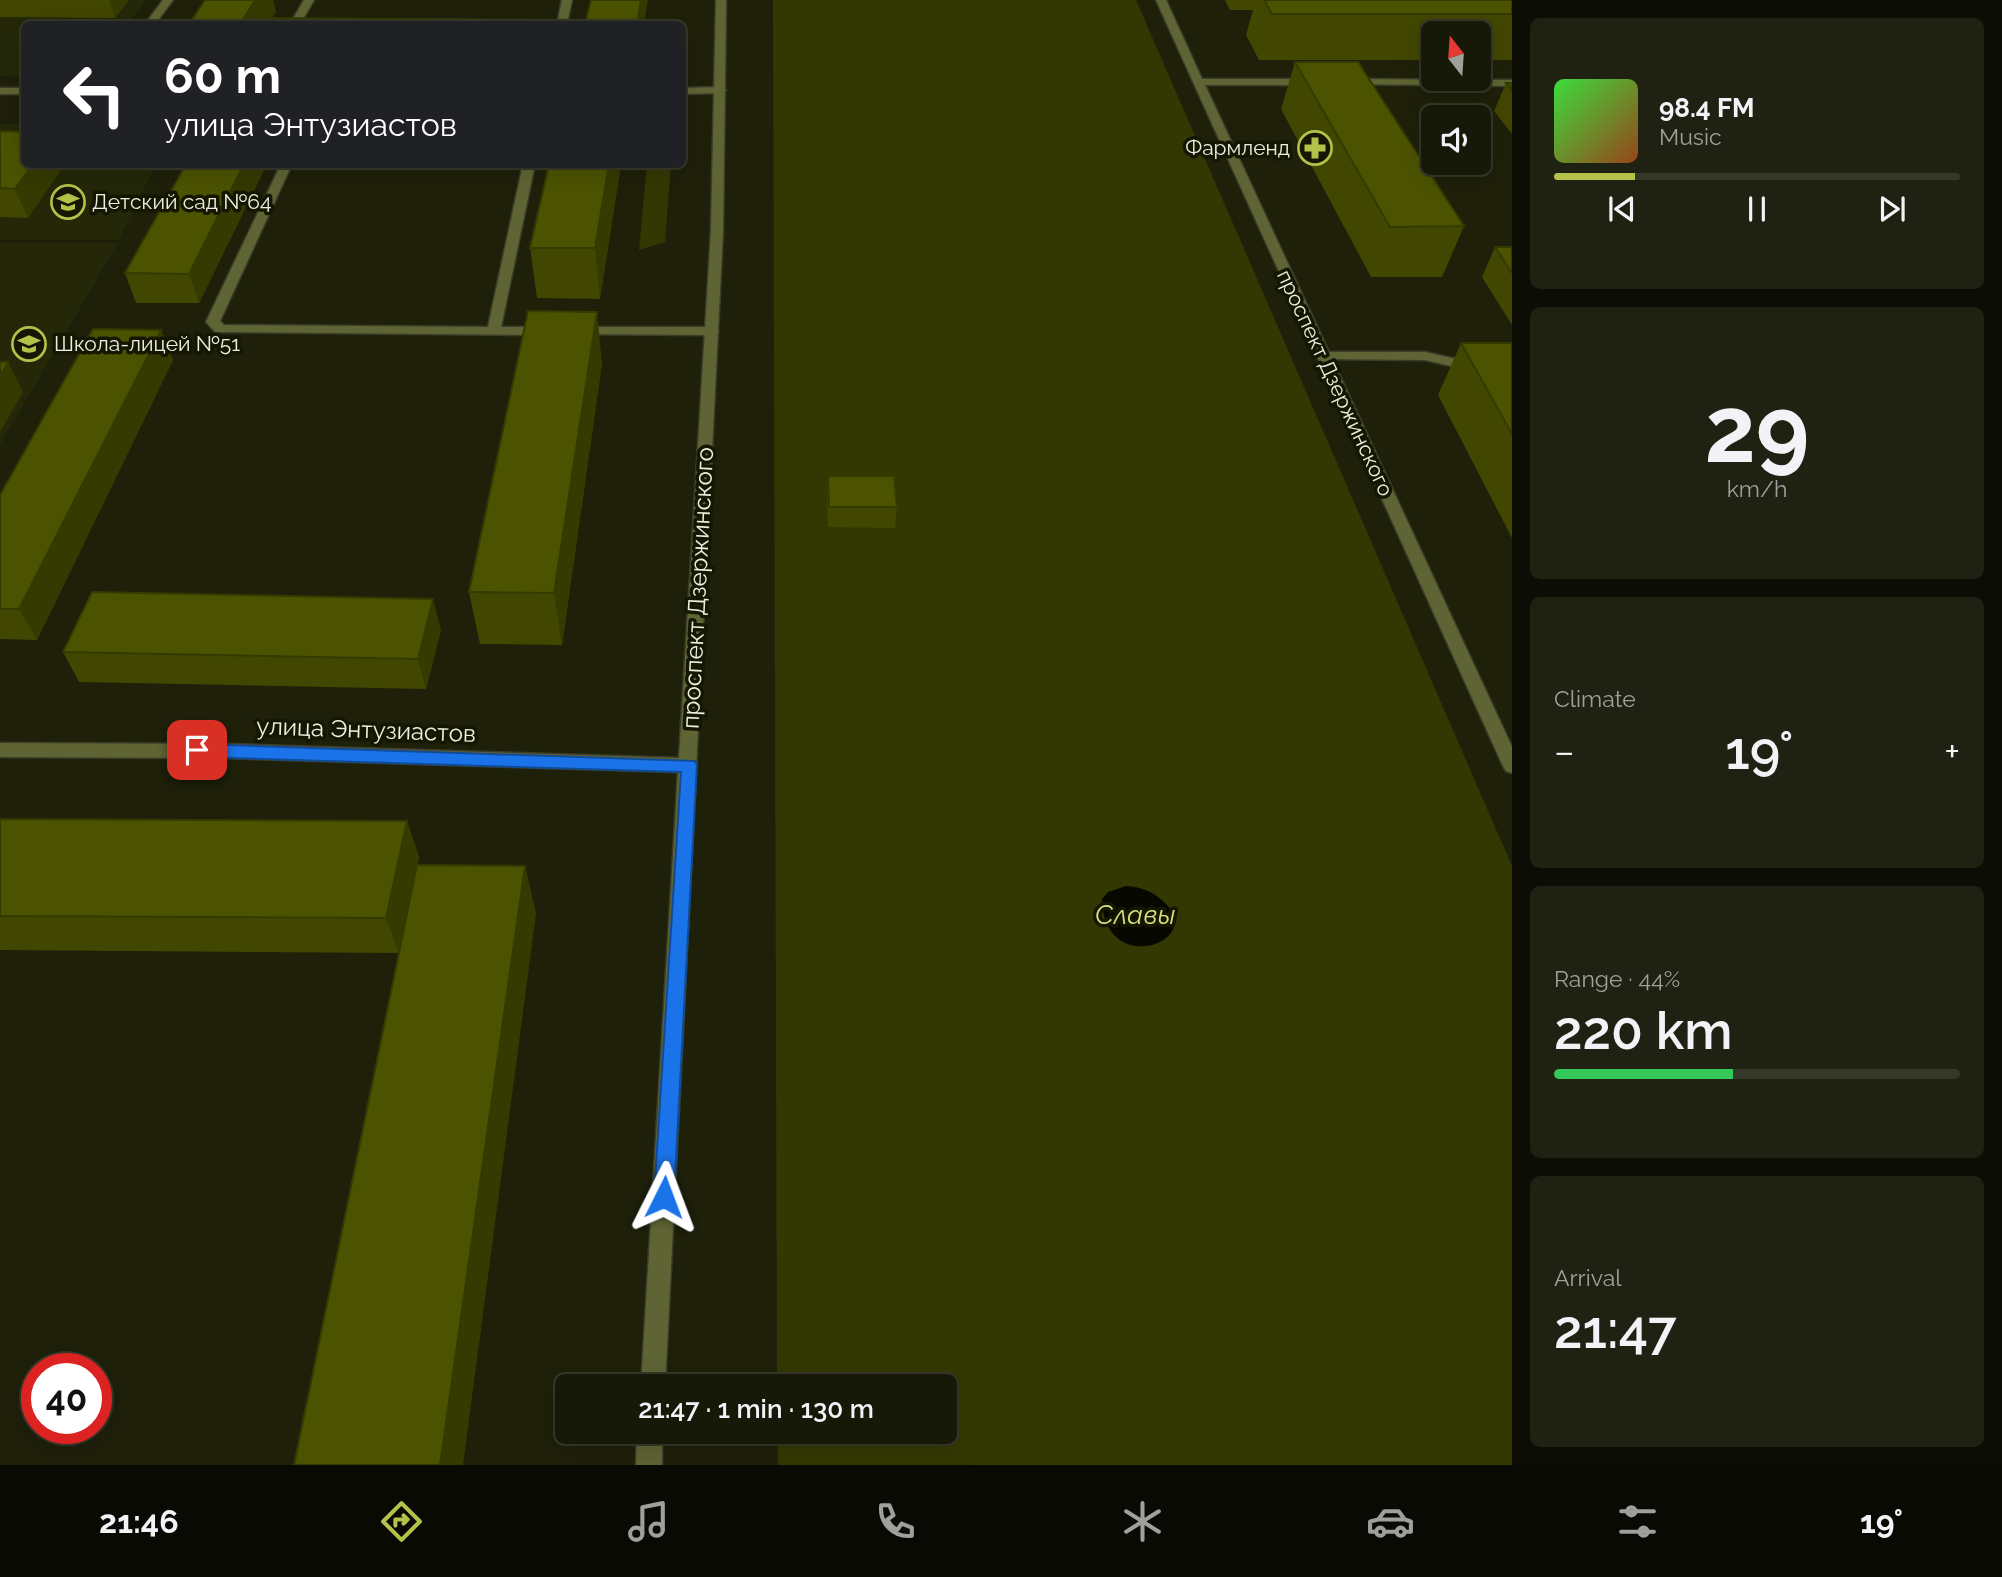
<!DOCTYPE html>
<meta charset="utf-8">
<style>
:root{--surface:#161808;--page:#1f2112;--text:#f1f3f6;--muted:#9ea09c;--line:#353729;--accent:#b5c249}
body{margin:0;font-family:Raleway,sans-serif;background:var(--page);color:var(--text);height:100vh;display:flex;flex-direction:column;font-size:26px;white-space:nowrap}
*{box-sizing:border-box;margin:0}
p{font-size:23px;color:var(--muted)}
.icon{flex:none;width:38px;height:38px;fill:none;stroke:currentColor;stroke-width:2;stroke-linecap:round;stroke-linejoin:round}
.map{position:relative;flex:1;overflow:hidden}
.sheet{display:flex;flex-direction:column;gap:18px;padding:18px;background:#0c0d04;width:490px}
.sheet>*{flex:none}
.guide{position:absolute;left:21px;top:21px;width:665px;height:147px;border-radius:10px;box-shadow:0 7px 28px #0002,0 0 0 2px var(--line);background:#202124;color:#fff;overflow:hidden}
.needle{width:46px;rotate:343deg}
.fabs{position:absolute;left:1421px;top:21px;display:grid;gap:14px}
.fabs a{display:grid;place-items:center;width:70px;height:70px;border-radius:10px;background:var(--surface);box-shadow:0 7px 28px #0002,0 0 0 2px var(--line);font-size:35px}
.speed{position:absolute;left:21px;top:1353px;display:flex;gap:14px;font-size:35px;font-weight:700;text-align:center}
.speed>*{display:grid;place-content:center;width:91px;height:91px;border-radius:50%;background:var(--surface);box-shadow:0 7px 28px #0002,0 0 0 2px var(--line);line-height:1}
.speed .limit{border:10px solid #d22;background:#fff;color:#111}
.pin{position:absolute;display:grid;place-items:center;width:60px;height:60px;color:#fff;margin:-30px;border-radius:14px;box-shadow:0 4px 10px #0006}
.me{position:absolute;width:77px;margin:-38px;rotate:3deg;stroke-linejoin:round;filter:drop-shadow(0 0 5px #0008)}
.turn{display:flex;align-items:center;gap:24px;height:147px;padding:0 28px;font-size:32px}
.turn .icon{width:91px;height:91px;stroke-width:2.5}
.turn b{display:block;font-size:49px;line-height:60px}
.big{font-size:52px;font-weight:600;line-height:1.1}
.sheet .widget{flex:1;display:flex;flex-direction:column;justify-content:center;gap:10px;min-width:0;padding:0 24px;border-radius:10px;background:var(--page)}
.sheet .dial{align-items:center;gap:0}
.dial b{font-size:91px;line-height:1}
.song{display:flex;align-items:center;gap:21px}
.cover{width:84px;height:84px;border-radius:10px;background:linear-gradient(135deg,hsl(120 70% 55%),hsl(20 70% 35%))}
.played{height:7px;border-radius:4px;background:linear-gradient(90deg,var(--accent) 20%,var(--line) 20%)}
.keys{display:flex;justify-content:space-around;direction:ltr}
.heat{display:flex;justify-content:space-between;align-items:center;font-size:38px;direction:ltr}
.charge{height:10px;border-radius:5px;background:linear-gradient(90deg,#34c759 44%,var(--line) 0)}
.trip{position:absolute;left:555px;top:1374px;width:402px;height:70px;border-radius:10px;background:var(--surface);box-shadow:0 7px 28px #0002,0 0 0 2px var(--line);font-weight:600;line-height:70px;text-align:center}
.dock{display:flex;height:112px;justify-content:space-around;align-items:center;background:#090a03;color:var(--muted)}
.dock .icon{width:49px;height:49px}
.dock .on{color:var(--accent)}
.dock b{font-size:32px;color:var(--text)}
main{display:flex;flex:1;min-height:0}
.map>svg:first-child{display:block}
.built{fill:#242809}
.green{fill:#333803}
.water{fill:#070800}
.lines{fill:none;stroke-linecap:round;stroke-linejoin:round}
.service-casing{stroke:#3b3d28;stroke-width:3}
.minor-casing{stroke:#3b3d28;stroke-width:3}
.tertiary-casing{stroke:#3b3d28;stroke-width:3}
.service{fill:#5f6434;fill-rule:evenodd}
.minor{fill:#5f6434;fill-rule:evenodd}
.tertiary{fill:#5f6434;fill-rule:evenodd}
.wall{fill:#414700}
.shaded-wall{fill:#353a00}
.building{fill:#4c5300;stroke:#353a00;stroke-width:2}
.route{fill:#1a73e8;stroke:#114b97;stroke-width:2}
.labels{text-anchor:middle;stroke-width:7;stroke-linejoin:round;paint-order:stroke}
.far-poi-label{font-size:21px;fill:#ecefe0;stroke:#151703;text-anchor:start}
.far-street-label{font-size:21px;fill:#ecefe0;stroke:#151703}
.street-label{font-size:24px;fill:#ecefe0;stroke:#151703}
.water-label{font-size:26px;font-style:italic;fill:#d7e37f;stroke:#151703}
</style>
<main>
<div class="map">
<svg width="1512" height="1465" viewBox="0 0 1512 1465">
<rect width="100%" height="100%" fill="#1e200a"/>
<path class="built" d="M0,0h146l-17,24h-105v53l-24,-1z
M0,124h24v40l131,1 -36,75h-119z
M0,243h118l-118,202z"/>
<path class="green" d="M773,0h363l376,866v599h-734l-1,-33h168v-46h-168z
M647,165h24l-6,77 -26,8z"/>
<path class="water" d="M1126,886c16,1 28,6 39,17 41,40 -62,75 -63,-4l6,-7z"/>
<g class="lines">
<g class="service-casing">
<path id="service" d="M163,0h10l-18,24h-10z
M304,0h10l-14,24h-10z
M562,0h10l-5,24h-10z
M281,164h11l-72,157 4,4 264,2 35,-163h12l-34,163h46l7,4 -7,4 -332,-3 -9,-10z
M575,327h137l7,4 -7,4 -142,-1 -2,-3z
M1323,352h102l66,15 21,8v9l-30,-11 -57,-13 -107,-1v-6z"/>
</g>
<g class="minor-casing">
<path id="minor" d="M1156,0h10l36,79h111l5,3 -5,3h-108l307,662v26l-6,-2 -3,-5z
M1348,79l164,1v6l-168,-2 -1,-2z
M0,88h24v6h-24z
M682,88l39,-1 5,3 -5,3 -39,1z"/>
</g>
<g class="tertiary-casing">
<path id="tertiary" d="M716,0h10l-3,231 -58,1155h-24l37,-614 -453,-14 -225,-1v-14l225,1 454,14 32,-527z
M637,1432h25v33h-26z"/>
</g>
<use href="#service" class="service"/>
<use href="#minor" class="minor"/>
<use href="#tertiary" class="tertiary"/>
</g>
<path class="wall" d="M0,0h129l-14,18 -115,-1z
M1225,0h287v60h-33v-27h-46v27h-174l-13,-25 7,-25h-23z
M1295,62l169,164 -22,51h-71l-90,-168z
M1506,83h6v51l-18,-23z
M0,131l24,33h41l-37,54 -28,-1z
M186,164h81l-68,139h-63l-11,-30z
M549,164h72l-21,135 -63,-1 -7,-50z
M1495,247h17v78l-30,-48z
M161,330l12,30 -136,280 -37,-1v-144z
M1461,343h51v195l-74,-143z
M602,363l-40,282 -82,-1 -11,-52z
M828,476l69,31 -2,21 -67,-1 -1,-30z
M441,629l-15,60 -347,-7 -16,-30z
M0,819l407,2 12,36 -2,8 108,1 11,48 -137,39 -399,-3z"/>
<path class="shaded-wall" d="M109,0h20l-14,18z
M255,0h18l3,12 -7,12 -25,-6z
M641,0h7l-4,24h-7z
M33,164h32l-37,54 -13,-29z
M244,164h23l-68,139 -10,-29z
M609,164h12l-21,135 -5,-51z
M597,312l5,51 -40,282 -8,-52z
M161,330l12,30 -136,280 -18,-31z
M8,362l15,30 -23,40v-56z
M433,599l8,30 -15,60 -8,-30z
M407,821l12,36 -20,96 -13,-35z
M525,866l11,48 -73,551h-23z"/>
<path class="building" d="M205,0h50l-11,18 342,2 5,-20h50l-4,24h-448z
M1264,0h248v14h-240z
M1295,62h63l106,164 -74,1z
M1506,83h6v7z
M0,131l24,1v32h9l-18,25 -15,-1z
M186,164h58l-55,110 -64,-1z
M549,164h60l-14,84h-65z
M1495,247h17v26z
M528,311l69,1 -43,281 -85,-1z
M93,329l68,1 -142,279h-19v-114z
M1461,343h51v91z
M0,362h8l-8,14z
M828,476h66l3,31h-68z
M92,592l341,7 -15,60 -355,-7z
M0,819l407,2 -21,97 -386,-2z
M417,865l108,1 -85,599h-146z"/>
<path class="route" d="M197,744l498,17 2,4 -23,432 -3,7 -7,3 -7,-3 -3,-7 27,-425 -484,-15 -8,-7z"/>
<defs>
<g id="pharmacy-ring" transform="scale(1.75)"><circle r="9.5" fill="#151703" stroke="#b5c249" stroke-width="1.5"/><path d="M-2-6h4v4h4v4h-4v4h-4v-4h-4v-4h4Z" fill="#b5c249"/></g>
<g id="school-ring" transform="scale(1.75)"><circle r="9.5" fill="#151703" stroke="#b5c249" stroke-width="1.5"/><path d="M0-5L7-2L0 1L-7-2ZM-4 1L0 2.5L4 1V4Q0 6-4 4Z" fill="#b5c249"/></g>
</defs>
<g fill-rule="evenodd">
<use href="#pharmacy-ring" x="1315" y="148"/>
<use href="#school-ring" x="68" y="202"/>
<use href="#school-ring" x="29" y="344"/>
</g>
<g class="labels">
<g class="far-poi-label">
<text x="1290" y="155" text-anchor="end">Фармленд</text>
<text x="92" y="209">Детский сад №64</text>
<text x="54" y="351">Школа-лицей №51</text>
</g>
<g class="far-street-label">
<text transform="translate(1335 383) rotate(65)" y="7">проспект Дзержинского</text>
</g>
<g class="street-label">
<text transform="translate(698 588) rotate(-87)" y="8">проспект Дзержинского</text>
<text transform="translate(366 730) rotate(2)" y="8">улица Энтузиастов</text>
</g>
<g class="water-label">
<text x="1135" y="924">Славы</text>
</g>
</g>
</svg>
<div class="fabs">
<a><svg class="needle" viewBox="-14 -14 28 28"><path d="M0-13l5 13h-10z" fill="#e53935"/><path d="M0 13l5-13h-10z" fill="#9ea09c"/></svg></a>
<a><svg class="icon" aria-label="sound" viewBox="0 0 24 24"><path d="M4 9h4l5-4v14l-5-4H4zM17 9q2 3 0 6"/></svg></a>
</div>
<div class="speed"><div class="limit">40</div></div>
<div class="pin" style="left:197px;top:750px;background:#d93025"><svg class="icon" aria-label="arrive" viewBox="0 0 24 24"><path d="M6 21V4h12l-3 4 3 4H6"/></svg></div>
<svg class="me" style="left:664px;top:1197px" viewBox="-20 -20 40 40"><path d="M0-17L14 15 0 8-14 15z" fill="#1a73e8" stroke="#fff" stroke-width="4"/></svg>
<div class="trip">21:47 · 1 min · 130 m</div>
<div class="guide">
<div class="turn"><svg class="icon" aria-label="left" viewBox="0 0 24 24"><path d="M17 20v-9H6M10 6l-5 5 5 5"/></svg><div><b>60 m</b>улица Энтузиастов</div></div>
</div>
</div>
<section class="sheet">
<div class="widget">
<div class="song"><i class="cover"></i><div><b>98.4 FM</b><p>Music</p></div></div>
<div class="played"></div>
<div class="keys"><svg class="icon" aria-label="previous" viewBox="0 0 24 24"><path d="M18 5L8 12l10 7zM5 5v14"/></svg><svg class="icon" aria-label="pause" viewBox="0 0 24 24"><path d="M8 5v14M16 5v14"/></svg><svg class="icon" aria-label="next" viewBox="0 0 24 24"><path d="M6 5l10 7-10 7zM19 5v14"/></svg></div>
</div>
<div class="widget dial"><b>29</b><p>km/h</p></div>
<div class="widget"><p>Climate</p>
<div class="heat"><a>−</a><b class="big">19°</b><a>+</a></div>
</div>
<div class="widget"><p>Range · 44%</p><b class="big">220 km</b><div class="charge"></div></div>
<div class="widget"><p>Arrival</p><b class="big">21:47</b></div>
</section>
</main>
<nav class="dock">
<b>21:46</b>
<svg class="icon on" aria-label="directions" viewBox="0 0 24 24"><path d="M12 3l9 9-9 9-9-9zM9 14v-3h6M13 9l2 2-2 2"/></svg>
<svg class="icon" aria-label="music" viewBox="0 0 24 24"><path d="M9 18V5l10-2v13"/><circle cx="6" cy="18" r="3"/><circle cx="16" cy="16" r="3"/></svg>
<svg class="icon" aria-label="phone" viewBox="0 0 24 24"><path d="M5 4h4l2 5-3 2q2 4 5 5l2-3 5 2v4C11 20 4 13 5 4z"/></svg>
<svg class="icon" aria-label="climate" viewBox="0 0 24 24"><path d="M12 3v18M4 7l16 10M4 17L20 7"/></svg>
<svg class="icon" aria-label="car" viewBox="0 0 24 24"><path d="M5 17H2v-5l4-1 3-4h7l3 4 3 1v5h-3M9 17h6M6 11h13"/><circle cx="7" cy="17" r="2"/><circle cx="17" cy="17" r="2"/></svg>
<svg class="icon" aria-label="filters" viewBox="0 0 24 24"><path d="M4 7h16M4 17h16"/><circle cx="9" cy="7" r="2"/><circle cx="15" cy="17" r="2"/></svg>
<b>19°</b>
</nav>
